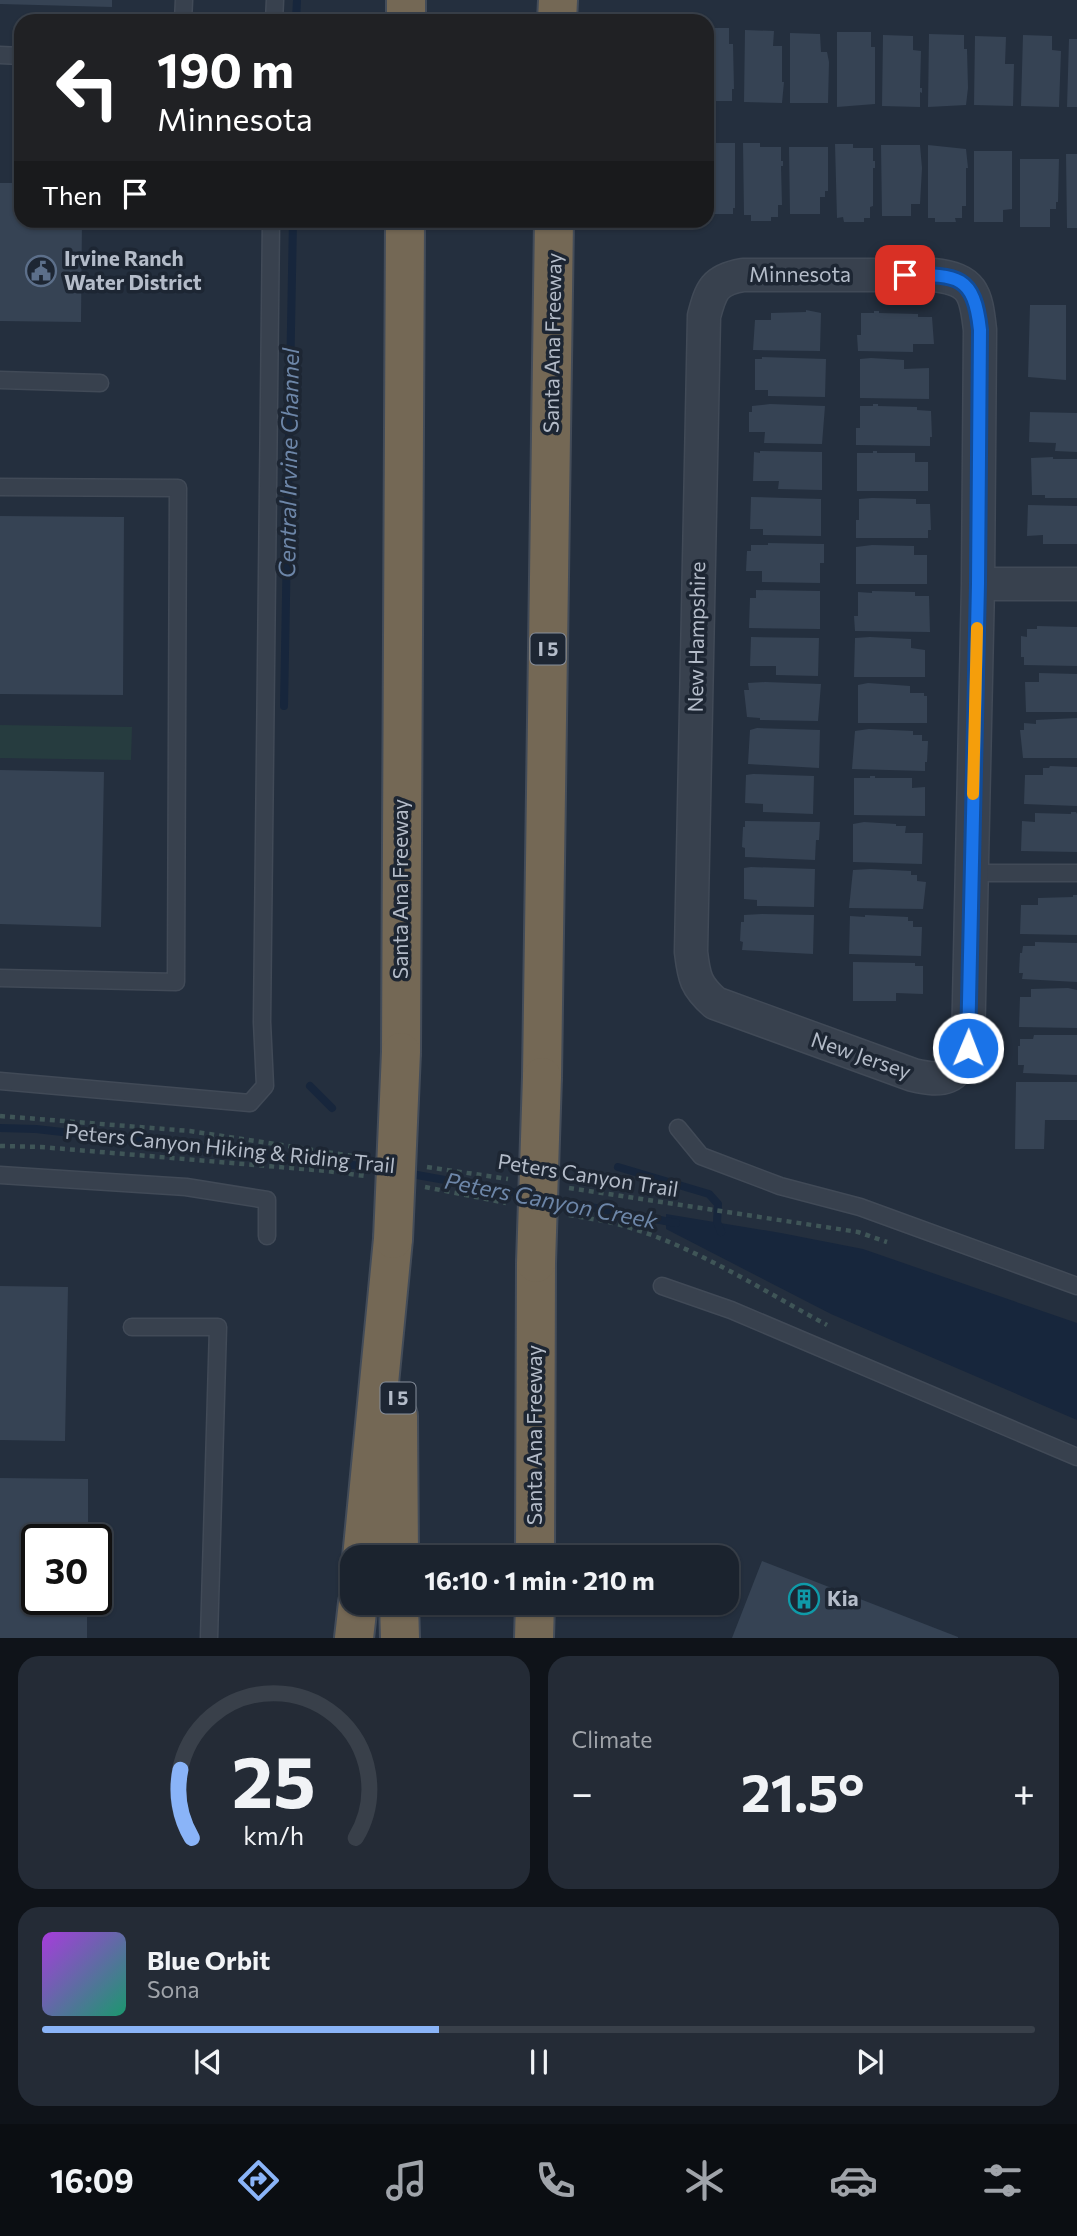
<!DOCTYPE html>
<meta charset="utf-8">
<style>
:root{--surface:#1b232e;--page:#242b36;--text:#f1f3f6;--muted:#a0a4aa;--line:#39404a;--accent:#8ab4f8}
body{margin:0;font-family:Commissioner,sans-serif;background:var(--page);color:var(--text);height:100vh;display:flex;flex-direction:column;font-size:26px;white-space:nowrap}
*{box-sizing:border-box;margin:0}
p{font-size:23px;color:var(--muted)}
.icon{flex:none;width:38px;height:38px;fill:none;stroke:currentColor;stroke-width:2;stroke-linecap:round;stroke-linejoin:round}
.map{position:relative;height:1638px;overflow:hidden}
.sheet{display:flex;flex-direction:column;gap:18px;padding:18px;background:#0f1319;flex:1}
.sheet>*{flex:none}
.banner{position:absolute;left:14px;top:14px;width:700px;height:214px;border-radius:21px;box-shadow:0 2px 5px #0004,0 0 0 2px var(--line);background:#202124;color:#fff;overflow:hidden}
.speed{position:absolute;left:21px;top:1524px;display:flex;gap:14px;font-size:35px;font-weight:700;text-align:center}
.speed>*{display:grid;place-content:center;width:91px;height:91px;border-radius:50%;background:var(--surface);box-shadow:0 2px 5px #0004,0 0 0 2px var(--line);line-height:1}
.speed .limit{border:4px solid #111;border-radius:10px;background:#fff;color:#111}
.pin{position:absolute;display:grid;place-items:center;width:60px;height:60px;color:#fff;margin:-30px;border-radius:14px;box-shadow:0 4px 10px #0006}
.me{position:absolute;width:77px;margin:-38px;rotate:1deg;stroke-linejoin:round;filter:drop-shadow(0 0 5px #0008)}
.turn{display:flex;align-items:center;gap:24px;height:147px;padding:0 28px;font-size:32px}
.turn .icon{width:91px;height:91px;stroke-width:2.5}
.turn b{display:block;font-size:49px;line-height:60px}
.then{display:flex;align-items:center;height:66px;padding:0 28px;background:#0003;gap:14px;font-size:26px}
.big{font-size:52px;font-weight:700;line-height:1.1}
.sheet .widget{flex:1;display:flex;flex-direction:column;justify-content:center;gap:10px;min-width:0;padding:0 24px;border-radius:21px;background:var(--page)}
.sheet .dial{align-items:center;gap:0}
.dial svg{height:182px;overflow:visible;fill:none;stroke:var(--line);stroke-width:7;stroke-linecap:round;text-anchor:middle}
.dial text{fill:var(--text);stroke:none}
.song{display:flex;align-items:center;gap:21px}
.cover{width:84px;height:84px;border-radius:10px;background:linear-gradient(135deg,hsl(280 70% 55%),hsl(160 70% 35%))}
.played{height:7px;border-radius:4px;background:linear-gradient(90deg,var(--accent) 40%,var(--line) 40%)}
.keys{display:flex;justify-content:space-around;direction:ltr}
.heat{display:flex;justify-content:space-between;align-items:center;font-size:38px;direction:ltr}
.sheet .tiles{flex:1;display:grid;gap:18px;grid-template-columns:1fr 1fr}
.widget:last-child{grid-column:span 2}
.trip{position:absolute;left:340px;top:1545px;width:399px;height:70px;border-radius:21px;background:var(--surface);box-shadow:0 2px 5px #0004,0 0 0 2px var(--line);font-weight:700;line-height:70px;text-align:center}
.tabs{display:flex;height:112px;justify-content:space-around;align-items:center;background:#0b0e12;color:var(--muted)}
.tabs .icon{width:49px;height:49px}
.tabs .selected{color:var(--accent)}
.tabs b{font-size:32px;color:var(--text)}
.map>svg:first-child{display:block}
.green{fill:#263c3f}
.water{fill:#17263c}
.lines{fill:none;stroke-linecap:round;stroke-linejoin:round}
.stream{stroke:#17263c;stroke-width:8}
.building{fill:#364354}
.lane-casing{stroke:#414a57;stroke-width:19}
.street-casing{stroke:#414a57;stroke-width:35}
.highway-casing{stroke:#434c59;stroke-width:42}
.path{stroke:#3f5557;stroke-width:4.5;stroke-dasharray:5 5;stroke-linecap:butt}
.lane{stroke:#38414e;stroke-width:16}
.street{stroke:#38414e;stroke-width:32}
.highway{stroke:#746855;stroke-width:38}
.highway-bridge-casing{stroke:#434c59;stroke-width:42;stroke-linecap:butt}
.highway-bridge{stroke:#746855;stroke-width:38}
.route-casing{stroke:#114b97;stroke-width:18}
.route{stroke:#1a73e8;stroke-width:12}
.slow{stroke:#f59e0b;stroke-width:12}
.labels{text-anchor:middle;stroke-width:7;stroke-linejoin:round;paint-order:stroke}
.shield{fill:#1d2633;stroke:#878f9c;stroke-width:2}
.shield-label{font-size:19px;font-weight:bold;fill:#b4bcc9}
.poi-label{font-size:21px;font-weight:bold;fill:#b4bcc9;stroke:#1d2633;text-anchor:start}
.street-label{font-size:21px;fill:#b4bcc9;stroke:#1d2633}
.water-label{font-size:23px;font-style:italic;fill:#6d86a8;stroke:#1d2633}
</style>
<div class="map">
<svg width="1077" height="1638" viewBox="0 0 1077 1638">
<rect width="100%" height="100%" fill="#242f3e"/>
<path class="green" d="M0,725l132,2 -1,33 -131,-2z"/>
<path class="water" d="M666,1214l115,19 82,16 214,74v97l-246,-106 -165,-85z"/>
<g class="lines">
<path class="stream" d="M296,21l1,-21
M284,706l9,-486
M310,1086l22,22
M0,1128l36,1 351,40
M618,1167l91,27 9,10 -1,18 4,10
M406,1173l122,22
M547,1199l129,24"/>
</g>
<path class="building" d="M0,0h112v7l-112,-3z
M707,28h22v16h4l1,45h-2v12h-21l1,3h-5z
M745,30l29,1 -1,15h9v36h2l-2,21 -38,-1z
M837,32h34v15h4v57l-38,3z
M790,33l30,1 1,18h6l2,10 -1,41h-38z
M929,34l35,1v14h3l1,39 -2,17 -38,2z
M883,35l30,1v14l8,1 -1,37h2v5l-2,-1v15l-38,-1z
M1023,35l29,1v14l9,1 -2,56 -38,-1z
M975,36l31,1 -1,27h9l-1,42 -39,-1z
M1069,39h8v68h-10z
M707,143h28v65h-2v6h-26z
M743,143h17v4h21v14h2v5h-2l1,39h-4v12h-7v4h-20v-6h-7z
M835,144h18v4h20v13h2v7h-2v38l-3,1v11h-6v4h-20l-1,-5 -6,1z
M881,145h39l2,23 -2,36h-9v12h-29z
M928,145l38,4 2,19h-2v38h-4v12h-7l1,4h-21v-4h-7z
M789,147h39v44h-3v6h-5v17h-30z
M974,151h38v58l-9,1v12h-29z
M1066,154h11v74h-10z
M1020,159h39l-1,43h-2v7h-6v18h-30z
M0,183h21v37h61l-1,102 -81,-1z
M1030,305h36v75l-38,-3z
M806,310l15,3 -1,38 -67,-1 2,-30h16v-7l35,-1z
M874,311h5v2l39,1v3h14l2,27h-21v8l-55,-1 -1,-16h4v-22h13z
M762,357l64,2 -1,38 -57,-1v-6h-13v-31h7z
M871,358l33,2v9l25,-1v31l-69,-1v-39z
M770,404l55,2 -3,38 -58,-1 1,-11h-16v-20h3v-6z
M873,404h5v2l39,1v3l14,1 1,26h-2v9l-74,-1v-17h4v-22h13z
M1030,412l47,1v39l-22,-1 1,-8 -27,-1z
M760,451l62,1v38l-44,-1 1,-8h-26l1,-29 6,1z
M873,451h4v2h38v9h13v29h-71v-38h16z
M1053,457v2h24v39h-32v-3h-13l-1,-37z
M751,497l70,2v37l-58,-1v-6h-13z
M872,498l44,1v5h14l1,26h-3v8h-72v-18h3v-21z
M1028,505l49,1v38h-34v-9l-16,1z
M0,516l124,1 -1,178 -123,-1z
M768,543l56,1v19h-4v20l-58,-1v-11h-16l1,-20h4v-6h17z
M872,545l42,1v9h13v29h-71v-37z
M756,590l64,1v38l-71,-1 1,-30h6z
M872,591l43,1v4h14l1,36 -75,-1 -1,-15h4v-24l14,1z
M1037,626l40,1v39l-53,-1v-8h-3v-21l6,1v-8h10z
M751,637l68,1 -1,38 -42,-1v-9h-26z
M870,637l41,2v9l14,2v27h-71l1,-39z
M1039,673l38,1v38h-51l-1,-30h14z
M765,682l56,2 -3,37 -58,-1v-2l-13,-1 -3,-27h5l-1,-7z
M868,683l42,3v7h14v3h3v27h-69v-38z
M1077,718v40h-54l-3,-28h4v-7l12,1v-4z
M757,728l63,2 -1,38 -71,-4 2,-34z
M869,729l44,2v4h9v6h6l-1,21h-2v9l-73,-2 3,-38z
M1050,766l27,1v39l-53,-2 1,-29h18v-7h6z
M0,770l104,2 -3,155 -101,-3z
M753,774l61,2 -1,38 -50,-2v-8l-18,-1 1,-28z
M870,776h5v2h37v10l13,-1v29l-71,-1v-37h16z
M1071,812h5l1,2v38l-56,-1 1,-30 13,1v-9l36,1z
M745,821l75,1 -1,18h-3l-1,20 -70,-3v-9l-3,-1 1,-20h2z
M864,822l32,2v2h10l-1,7h18l-1,31 -69,-2v-38z
M751,867l64,2 -1,38 -57,-1v-6l-13,-1v-31z
M871,869l40,2v4h6v6l9,1 -3,27 -74,-1 4,-38z
M1073,895h4v40l-57,-1 1,-29h17v-7l35,-1z
M762,914l52,1 -1,39 -71,-4 1,-8 -3,-1 1,-19h3v-7z
M865,915l43,2v4h5v6h9l-1,29 -72,-2 1,-38 15,1z
M1035,942l42,1v39l-55,-3 1,-6h-4l1,-20h2l1,-7h12z
M853,962l62,1v3h8v28l-27,-1v8h-43z
M1068,988l9,2v38l-58,-1 1,-30h11v-8z
M1034,1035h43v40l-54,-2 1,-8h-6v-19h2v-7h13z
M1016,1082h61v38h-32l-1,29h-29z
M0,1286l68,1 -3,154 -65,-1z
M0,1478l88,1v61h-51v60h50v38h-87z
M762,1561l196,76v1h-226z"/>
<g class="lines">
<g class="lane-casing">
<path id="lane" d="M183,21l1,-21
M274,21l1,-21
M0,55l21,1
M0,380l100,3
M0,487l178,1 -2,494 -176,-4
M971,873h106
M0,1081l250,22 15,-17 -3,-64 9,-802
M678,1128l23,28 79,30 80,21 217,79
M0,1175l186,12 81,13v36
M662,1286l69,24 346,147
M132,1327h86l-9,311"/>
</g>
<g class="street-casing">
<path id="street" d="M743,275h190c40,4 43,18 47,55l-2,254 -10,464c-11,32 -25,34 -55,27l-198,-72c-19,-17 -21,-25 -24,-51l13,-636c7,-26 10,-36 39,-41z
M978,584h99"/>
</g>
<g class="highway-casing">
<path id="highway" d="M406,21v-21
M557,21l1,-21
M401,1052l4,-832
M542,1077l12,-857
M398,1416l1,142
M362,1558l31,-319
M535,1558l1,-295
M399,1603l1,35
M354,1638l4,-35
M534,1638l1,-35"/>
</g>
<path class="path" d="M0,1116l190,15 176,27
M0,1146l41,1 286,24 38,5
M427,1167l81,12
M425,1187l81,16
M569,1188l289,44 29,10
M569,1215c16,3 33,5 48,9 75,20 143,65 210,101"/>
<use href="#lane" class="lane"/>
<use href="#street" class="street"/>
<use href="#highway" class="highway"/>
<g class="highway-bridge-casing">
<path id="highway-bridge" d="M393,1239l8,-187
M536,1263l6,-186"/>
</g>
<use href="#highway-bridge" class="highway-bridge"/>
</g>
<g class="lines">
<g class="route-casing">
<path id="route" d="M905,275c52,0 69,-1 75,55l-2,254 -10,464"/>
</g>
<use href="#route" class="route"/>
<path class="slow" d="M973,794l4,-166"/>
</g>
<defs>
<g id="civic-ring" transform="scale(1.575)"><circle r="9.5" fill="#1d2633" stroke="#5c6f8a" stroke-width="1.5"/><path d="M-.6-6.5H3V-4.5H.6V-3L4-1V1h2V6H-6V1h2V-1L-.6-3ZM-1.2 2.5V6h2.4V2.5Z" fill="#5c6f8a"/></g>
<g id="building-ring" transform="scale(1.575)"><circle r="9.5" fill="#1d2633" stroke="#0f9aa8" stroke-width="1.5"/><path d="M-4-6H4V6H1V3H-1V6H-4ZM-2.5-4.3h1.7v1.8h-1.7ZM.8-4.3h1.7v1.8H.8ZM-2.5-1h1.7V.8h-1.7ZM.8-1h1.7V.8H.8Z" fill="#0f9aa8"/></g>
</defs>
<g fill-rule="evenodd">
<use href="#civic-ring" x="41" y="271"/>
<use href="#building-ring" x="804" y="1599"/>
</g>
<g class="labels">
<g class="shield">
<rect x="530.5" y="633.5" width="35" height="31" rx="5"/>
<rect x="380.5" y="1382.5" width="35" height="31" rx="5"/>
</g>
<g class="shield-label">
<text x="548" y="656">I 5</text>
<text x="398" y="1405">I 5</text>
</g>
<g class="poi-label">
<text x="64" y="266">Irvine Ranch<tspan x="64" dy="24">Water District</tspan></text>
<text x="827" y="1606">Kia</text>
</g>
<g class="street-label">
<text x="800" y="282">Minnesota</text>
<text transform="translate(553 343) rotate(-89)" y="7">Santa Ana Freeway</text>
<text transform="translate(697 637) rotate(-89)" y="7">New Hampshire</text>
<text transform="translate(401 889) rotate(-90)" y="7">Santa Ana Freeway</text>
<text transform="translate(861 1056) rotate(19)" y="7">New Jersey</text>
<text transform="translate(230 1149) rotate(6)" y="7">Peters Canyon Hiking &amp; Riding Trail</text>
<text transform="translate(588 1176) rotate(9)" y="7">Peters Canyon Trail</text>
<text transform="translate(535 1435) rotate(-90)" y="7">Santa Ana Freeway</text>
</g>
<g class="water-label">
<text transform="translate(289 463) rotate(-89)" y="8">Central Irvine Channel</text>
<text transform="translate(551 1201) rotate(11)" y="8">Peters Canyon Creek</text>
</g>
</g>
</svg>
<div class="speed"><div class="limit">30</div></div>
<div class="pin" style="left:905px;top:275px;background:#d93025"><svg class="icon" aria-label="arrive" viewBox="0 0 24 24"><path d="M6 21V4h12l-3 4 3 4H6"/></svg></div>
<svg class="me" style="left:968px;top:1048px" viewBox="-20 -20 40 40"><circle r="17" fill="#1a73e8" stroke="#fff" stroke-width="3"/><path d="M0-11L8 9 0 5-8 9z" fill="#fff"/></svg>
<div class="trip">16:10 · 1 min · 210 m</div>
<div class="banner">
<div class="turn"><svg class="icon" aria-label="left" viewBox="0 0 24 24"><path d="M17 20v-9H6M10 6l-5 5 5 5"/></svg><div><b>190 m</b>Minnesota</div></div>
<div class="then">Then<svg class="icon" aria-label="arrive" viewBox="0 0 24 24"><path d="M6 21V4h12l-3 4 3 4H6"/></svg></div>
</div>
</div>
<section class="sheet">
<div class="tiles">
<div class="widget dial"><svg viewBox="0 0 100 80">
<path d="M14 69A42 42 0 1 1 86 69"/>
<path d="M14 69A42 42 0 0 1 9 39" stroke="#8ab4f8"/>
<text x="50" y="56" font-size="32" font-weight="700">25</text>
<text x="50" y="72" font-size="11">km/h</text>
</svg></div>
<div class="widget"><p>Climate</p>
<div class="heat"><a>−</a><b class="big">21.5°</b><a>+</a></div>
</div>
<div class="widget">
<div class="song"><i class="cover"></i><div><b>Blue Orbit</b><p>Sona</p></div></div>
<div class="played"></div>
<div class="keys"><svg class="icon" aria-label="previous" viewBox="0 0 24 24"><path d="M18 5L8 12l10 7zM5 5v14"/></svg><svg class="icon" aria-label="pause" viewBox="0 0 24 24"><path d="M8 5v14M16 5v14"/></svg><svg class="icon" aria-label="next" viewBox="0 0 24 24"><path d="M6 5l10 7-10 7zM19 5v14"/></svg></div>
</div>
</div>
</section>
<nav class="tabs">
<b>16:09</b>
<svg class="icon selected" aria-label="directions" viewBox="0 0 24 24"><path d="M12 3l9 9-9 9-9-9zM9 14v-3h6M13 9l2 2-2 2"/></svg>
<svg class="icon" aria-label="music" viewBox="0 0 24 24"><path d="M9 18V5l10-2v13"/><circle cx="6" cy="18" r="3"/><circle cx="16" cy="16" r="3"/></svg>
<svg class="icon" aria-label="phone" viewBox="0 0 24 24"><path d="M5 4h4l2 5-3 2q2 4 5 5l2-3 5 2v4C11 20 4 13 5 4z"/></svg>
<svg class="icon" aria-label="climate" viewBox="0 0 24 24"><path d="M12 3v18M4 7l16 10M4 17L20 7"/></svg>
<svg class="icon" aria-label="car" viewBox="0 0 24 24"><path d="M5 17H2v-5l4-1 3-4h7l3 4 3 1v5h-3M9 17h6M6 11h13"/><circle cx="7" cy="17" r="2"/><circle cx="17" cy="17" r="2"/></svg>
<svg class="icon" aria-label="filters" viewBox="0 0 24 24"><path d="M4 7h16M4 17h16"/><circle cx="9" cy="7" r="2"/><circle cx="15" cy="17" r="2"/></svg>
</nav>
